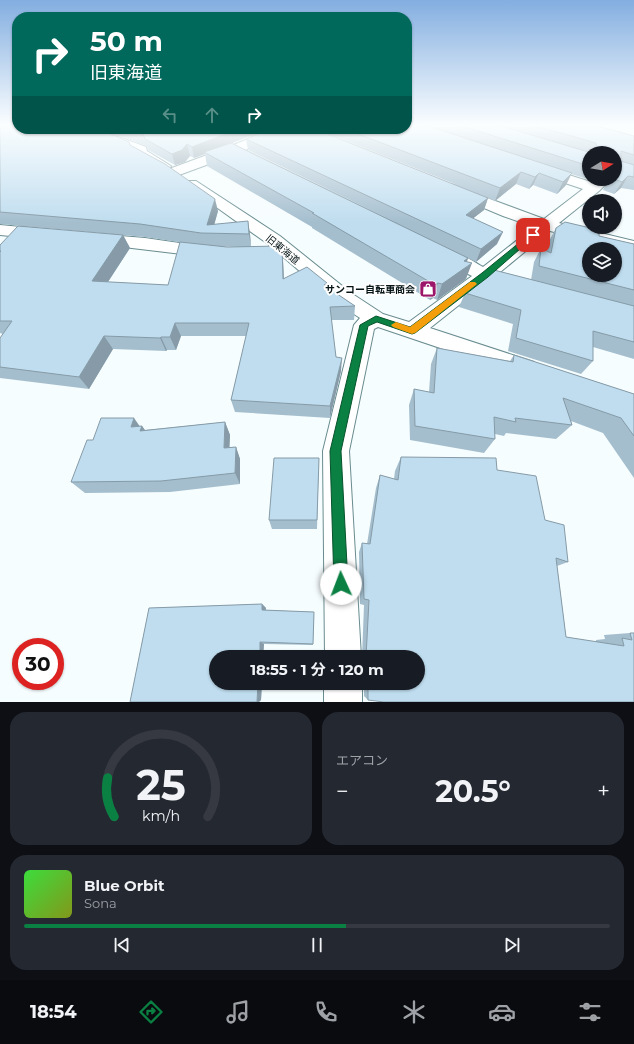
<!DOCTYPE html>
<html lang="ja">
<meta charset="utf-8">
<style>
:root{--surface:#171b24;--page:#242831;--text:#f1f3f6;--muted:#9ea1a6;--line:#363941;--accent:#0b8043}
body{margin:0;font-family:Montserrat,"Noto Sans JP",sans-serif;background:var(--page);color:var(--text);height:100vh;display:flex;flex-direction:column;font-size:15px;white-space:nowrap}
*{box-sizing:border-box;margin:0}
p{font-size:13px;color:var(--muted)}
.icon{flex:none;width:22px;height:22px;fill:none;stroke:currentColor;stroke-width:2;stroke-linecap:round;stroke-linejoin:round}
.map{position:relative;height:702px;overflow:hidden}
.drawer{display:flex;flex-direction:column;gap:10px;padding:10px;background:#0d0f14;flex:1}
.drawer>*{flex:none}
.banner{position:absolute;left:12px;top:12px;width:400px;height:122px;border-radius:16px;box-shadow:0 1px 3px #0004;background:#00695c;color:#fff;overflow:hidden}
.needle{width:26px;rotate:79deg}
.tools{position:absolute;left:582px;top:146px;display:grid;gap:8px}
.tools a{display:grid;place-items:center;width:40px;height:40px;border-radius:50%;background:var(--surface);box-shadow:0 1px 3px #0004;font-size:20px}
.speed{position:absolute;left:12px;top:638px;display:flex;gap:8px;font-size:20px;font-weight:700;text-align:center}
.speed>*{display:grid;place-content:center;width:52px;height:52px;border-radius:50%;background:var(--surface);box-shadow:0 1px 3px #0004;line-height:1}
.speed .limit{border:6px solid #d22;background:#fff;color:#111}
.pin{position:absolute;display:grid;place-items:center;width:34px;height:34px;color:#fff;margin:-17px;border-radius:8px;box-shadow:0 2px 6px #0006}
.me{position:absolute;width:44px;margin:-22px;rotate:358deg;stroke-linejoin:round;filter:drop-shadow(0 0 3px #0008)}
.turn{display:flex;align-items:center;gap:14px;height:84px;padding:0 12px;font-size:18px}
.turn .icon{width:52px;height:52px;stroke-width:2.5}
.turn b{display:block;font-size:28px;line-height:34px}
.lanes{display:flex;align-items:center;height:38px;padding:0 12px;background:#0003;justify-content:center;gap:20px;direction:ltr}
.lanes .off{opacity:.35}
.big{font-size:30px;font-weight:700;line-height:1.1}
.drawer .tile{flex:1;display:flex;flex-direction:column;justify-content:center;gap:6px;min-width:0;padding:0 14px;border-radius:16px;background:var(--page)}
.drawer .dial{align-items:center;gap:0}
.dial svg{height:104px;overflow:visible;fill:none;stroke:var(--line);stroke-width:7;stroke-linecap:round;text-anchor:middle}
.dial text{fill:var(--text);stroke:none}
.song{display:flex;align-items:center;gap:12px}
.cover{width:48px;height:48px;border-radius:6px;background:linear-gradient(135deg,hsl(120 70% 55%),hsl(70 70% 35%))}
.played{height:4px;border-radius:2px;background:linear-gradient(90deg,var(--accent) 55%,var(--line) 55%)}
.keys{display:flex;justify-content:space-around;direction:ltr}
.heat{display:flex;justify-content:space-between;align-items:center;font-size:22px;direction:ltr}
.drawer .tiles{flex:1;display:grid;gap:10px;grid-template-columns:1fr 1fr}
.tile:last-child{grid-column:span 2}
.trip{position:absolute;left:209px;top:650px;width:216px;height:40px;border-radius:20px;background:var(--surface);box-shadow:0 1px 3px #0004;font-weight:700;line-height:40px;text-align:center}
.tab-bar{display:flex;height:64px;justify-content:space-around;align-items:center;background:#090b0e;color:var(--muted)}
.tab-bar .icon{width:28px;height:28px}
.tab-bar .active{color:var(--accent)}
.tab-bar b{font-size:18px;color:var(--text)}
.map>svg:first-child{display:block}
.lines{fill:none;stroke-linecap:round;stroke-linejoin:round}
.street-casing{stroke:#698c90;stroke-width:2}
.street{fill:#fff;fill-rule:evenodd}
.wall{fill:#a4bece;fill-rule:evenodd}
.shaded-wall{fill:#869ba7}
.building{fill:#bfddef;stroke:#869ba7;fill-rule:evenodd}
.route{fill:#0b8043;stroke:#07532c}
.slow{fill:#f59e0b}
.labels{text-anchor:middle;stroke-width:4;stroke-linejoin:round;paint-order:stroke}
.street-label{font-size:10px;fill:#061415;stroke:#fff}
.poi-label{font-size:10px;font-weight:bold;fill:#061415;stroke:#fff;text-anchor:end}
</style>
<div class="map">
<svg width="634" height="702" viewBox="0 0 634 702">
<rect width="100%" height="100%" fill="#f6fdfe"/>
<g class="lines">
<g class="street-casing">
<path id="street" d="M70,129c28,0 50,8 76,18l1,4 24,15 -2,3c-12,3 -24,-9 -34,-14l-1,-3 -25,-11 -37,-9z
M271,129h16l-2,3 -46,21 -60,22h-10l-2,-3 2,-3 60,-22z
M540,166l51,16 4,-3h16l-12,12 -40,32 75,18v10l-84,-20 -51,42 23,6 2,4 -2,4 -7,2 -27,-7 -58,46 104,34 3,6 -3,6 -8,3 -148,-50 -4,2 -25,122 12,206h-36l-2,-206 31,-126 6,-7 -23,-15 -69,-59 -84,-60 2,-3h10l84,55 71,57 32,21 26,8 63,-46 -35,-18 -3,-4 3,-4c15,-4 33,10 46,17l51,-40 -31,-11 -50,-21 -2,-3 2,-3h10l81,30 39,-30 -48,-16 -2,-3 2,-3z
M0,225l42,4 6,1 2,4 -2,4 -6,1 -42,-4z
M96,234l49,4 62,9 6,1 3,4 -3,4 -6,1 -117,-14 -2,-4 2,-4z
M324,683h38v19h-38z"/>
</g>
<use href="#street" class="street"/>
</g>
<path class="wall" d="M0,125l17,4h250l-35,14 161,78 -145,-71 -2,-11 209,45 -138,-55h90v-4h192v1l35,10v54l-13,-2 -7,6 -11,-4 6,-11h6v-26h-26v26h4l-2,1 -20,-6 -5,11 -9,9 -24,-9 -4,4 -13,-5 -21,17 -7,-3 -4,12 -11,8 24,26 -21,18 -8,-4 -1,4 -1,17 -29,21 -4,-2 -3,2 -118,-72v-1l-105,-61 -2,-12 -11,4 -4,-2 -5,6 -10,3 -27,-15 -1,-4 -19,-7 -20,-6 22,12 88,66 -4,13 36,10 1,13 32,13 1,18 43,9 28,19 -1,14h-23l5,37 5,14 -11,47 -95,-6 -4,-12 15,-64h-65l-5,14h-9l-1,1 -53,-2 -24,40 -89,-11v-40l3,-4 -3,-1v-88l123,-10 7,13 -22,34 60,3 17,-42 -40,-6 -145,-13zM217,246l25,1h-15z
M556,228l43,8 35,8v115l-41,-12v14l-12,13 -73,-23 5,-27 -54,-17 6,-14 66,-13 3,-18 7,-14 6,3 2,-10z
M437,348l73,13 4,-6 120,39v84l-31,-45 -32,-12 1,4 -16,14 -50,-6 -2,3 -9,-2v5l-11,14 -74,-13 -1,-35 5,-16 15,3 2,-28z
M225,422l5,13 -1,12h7l4,12v25l-70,8 -85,1 -14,-11 22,-42 47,-14h2l3,4z
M401,457l96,13 48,50 23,42 -11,4 9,71 30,5v-2l9,-1 -1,-4 26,-2h4v69l-266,-2 -4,-4v-13h54v-26h-56l2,-52 -4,-1 -1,-52 3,-9 5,1 9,-56 4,-13 14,4 1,-8z
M319,458l-2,71h-45l-3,-9z
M262,604l4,4v2l48,2v3l-1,30 -49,-1 -1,13h-47v26h46l-1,17 -2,2h-129l19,-94z"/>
<path class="shaded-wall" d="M238,129h29l-60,24 -3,-1 1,2 -11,4 -2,-11z
M187,144l3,12 -5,6 -10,3 -3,-11z
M521,172l-5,12 -21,17 5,-13z
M539,173l-6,12 -4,4 6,-12z
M572,173l-6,12 -9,9 6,-12z
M628,176l-7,12 -7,6 8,-12z
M488,198l-4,12 -22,17 4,-12z
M215,199l3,12 -6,22 -5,-8z
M248,221l2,13 1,13 -2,-13z
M503,232l-6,12 -21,18 5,-13z
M123,235l7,13 -30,46 -8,-13z
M282,246l1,14 1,32 -1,-13z
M468,258l-4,11 8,-6 -6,16 -29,21 5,-16 22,-23z
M438,283l-5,15 -3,2 5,-15z
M175,323l6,13 -5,14 -6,-13z
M104,336l9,13 -24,40 -10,-12z
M161,337l6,13 -1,1 -6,-13z
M342,358l-1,13 -11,47v-12z
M134,418l7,10 1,-2 9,13 -20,-12z
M225,422l5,13 -1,25 -5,-12z
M236,447l4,12v25l-5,-11z
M262,604l4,4 -1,5 -3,-3z
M260,642l4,2 -1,13h-3z
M258,683h4l-1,17 -2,2h-2z"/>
<path class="building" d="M0,125h17v4h78l9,2 25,11 1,3 35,19 50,35 -8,26 41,-4 1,13 -48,-1 -61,-9 -140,-12z
M407,125h18l147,48 -9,9 -24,-9 -4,4 -14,-5 -21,16 -155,-59h62z
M459,125h39l94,28h-3v13z
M533,125h66l-1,1 36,10v19l-13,-4v10l13,4v12l-6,-1 -6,6 -8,-3h1v-7l4,-4 -1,-2h-3v-13h-19l1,-1 -1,-9z
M128,129h110l-46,18 -5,-3 -5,6 -10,4 -27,-15 -2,-5z
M269,129h46l173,69 -22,17 37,17 -22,17 -235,-110z
M231,143l237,115 -4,3 8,2 -30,21 -4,-1 -3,2 -123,-72h2l-110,-61z
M565,222l34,8v6l35,8v46l-95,-24 2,-18 10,5 5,-25zM589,249h26v26h-26z
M18,226l105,9 -31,46 76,4 12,-43 47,5 55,-1 1,33 24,-12 20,16 -3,2 31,21 -25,1 6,50 6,1 -12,48 -99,-6 18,-77h-74l-5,14h-9l-1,1 -56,-2 -25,41 -79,-10v-29l12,-17h-12v-69l1,-1h-1v-6z
M494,270l140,36v36l-41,-11v30l-77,-23 5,-28 -56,-17z
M437,348l76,14 1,-7 120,39v42l-13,-18 -58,-20 9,27 -57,-7 1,4 -22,-5 1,22 -80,-13 -1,-37 20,4z
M101,418h33l-3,9 11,-1 -2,5 85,-9 -1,26 12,-1 -1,26 -74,8 -90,1 16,-42h6z
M401,457l95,1 1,12 39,6 9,44 19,5 4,37 -12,-4 10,79 58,9 -2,-8 10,2 -2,-7h4v69h-250l-16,-2v-15l-3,-2h53v-26h-52l3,-57 -5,-1 -2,-56 8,1 10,-69 18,5z
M274,458h45l-2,62h-48z
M262,604v6l52,2 -1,32 -53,-2v15h-44v26h42l-1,19h-127l19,-94z"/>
<linearGradient id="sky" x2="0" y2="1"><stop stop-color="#83aee0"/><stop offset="0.56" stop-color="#fbfeff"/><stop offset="1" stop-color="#fbfeff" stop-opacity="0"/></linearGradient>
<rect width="634" height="223" fill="url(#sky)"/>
<path class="route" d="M530,234l6,1 -48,42 -73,56 -3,1 -35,-12 -9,4 -27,125 7,133 -2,5 -5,2 -5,-2 -2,-5 -4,-133 30,-126 16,-9 34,11 72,-54z"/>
<path class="slow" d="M470,282h5l2,2 -62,49 -3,1 -19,-7 -2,-2 5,-3 14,5z"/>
<defs>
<g id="shop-square" transform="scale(0.9)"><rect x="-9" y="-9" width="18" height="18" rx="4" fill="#9b1669" stroke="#fff"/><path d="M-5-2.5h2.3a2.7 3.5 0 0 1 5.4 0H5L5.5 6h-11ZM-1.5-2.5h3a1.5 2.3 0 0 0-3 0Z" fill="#fff"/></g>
</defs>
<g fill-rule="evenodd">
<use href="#shop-square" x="428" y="289"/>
</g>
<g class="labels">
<g class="street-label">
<text transform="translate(283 249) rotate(39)" y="4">旧東海道</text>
</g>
<g class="poi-label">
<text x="415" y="293">サンコー自転車商会</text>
</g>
</g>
</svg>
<div class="tools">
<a><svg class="needle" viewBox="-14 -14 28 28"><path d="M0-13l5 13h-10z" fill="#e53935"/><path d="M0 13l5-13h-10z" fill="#9ea1a6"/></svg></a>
<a><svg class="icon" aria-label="sound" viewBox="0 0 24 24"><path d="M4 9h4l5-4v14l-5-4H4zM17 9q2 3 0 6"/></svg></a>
<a><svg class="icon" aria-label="layers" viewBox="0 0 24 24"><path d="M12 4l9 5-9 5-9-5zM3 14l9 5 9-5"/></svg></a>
</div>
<div class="speed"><div class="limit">30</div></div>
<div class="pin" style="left:533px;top:235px;background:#d93025"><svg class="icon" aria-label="arrive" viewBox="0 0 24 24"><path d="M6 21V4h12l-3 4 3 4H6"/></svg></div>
<svg class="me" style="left:341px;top:584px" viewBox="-20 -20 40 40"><circle r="19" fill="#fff"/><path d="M0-13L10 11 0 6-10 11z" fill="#0b8043"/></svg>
<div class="trip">18:55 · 1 分 · 120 m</div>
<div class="banner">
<div class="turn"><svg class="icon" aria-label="right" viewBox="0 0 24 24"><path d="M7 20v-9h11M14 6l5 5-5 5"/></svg><div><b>50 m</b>旧東海道</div></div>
<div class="lanes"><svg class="icon off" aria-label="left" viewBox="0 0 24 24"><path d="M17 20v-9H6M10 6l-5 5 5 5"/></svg><svg class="icon off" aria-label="ahead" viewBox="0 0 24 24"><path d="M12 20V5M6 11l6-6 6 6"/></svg><svg class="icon" aria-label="right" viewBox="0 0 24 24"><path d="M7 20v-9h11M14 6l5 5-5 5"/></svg></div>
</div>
</div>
<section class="drawer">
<div class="tiles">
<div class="tile dial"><svg viewBox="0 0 100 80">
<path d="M14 69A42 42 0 1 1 86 69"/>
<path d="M14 69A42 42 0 0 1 9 39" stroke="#0b8043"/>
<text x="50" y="56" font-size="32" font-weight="700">25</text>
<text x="50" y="72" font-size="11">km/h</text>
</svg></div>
<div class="tile"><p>エアコン</p>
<div class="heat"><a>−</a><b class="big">20.5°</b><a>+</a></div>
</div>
<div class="tile">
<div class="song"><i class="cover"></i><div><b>Blue Orbit</b><p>Sona</p></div></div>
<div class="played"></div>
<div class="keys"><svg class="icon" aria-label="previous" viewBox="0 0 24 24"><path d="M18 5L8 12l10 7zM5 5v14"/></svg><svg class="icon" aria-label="pause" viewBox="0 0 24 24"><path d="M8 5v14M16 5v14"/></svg><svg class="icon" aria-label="next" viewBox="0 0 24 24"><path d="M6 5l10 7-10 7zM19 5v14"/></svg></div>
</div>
</div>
</section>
<nav class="tab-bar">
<b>18:54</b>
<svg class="icon active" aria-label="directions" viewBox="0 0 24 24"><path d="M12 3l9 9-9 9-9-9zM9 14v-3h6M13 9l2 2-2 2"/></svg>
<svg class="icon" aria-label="music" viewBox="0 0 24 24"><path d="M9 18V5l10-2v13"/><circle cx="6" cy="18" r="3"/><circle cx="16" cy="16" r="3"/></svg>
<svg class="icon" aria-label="phone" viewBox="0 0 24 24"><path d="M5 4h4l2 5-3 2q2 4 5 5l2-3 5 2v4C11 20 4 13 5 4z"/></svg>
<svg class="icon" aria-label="climate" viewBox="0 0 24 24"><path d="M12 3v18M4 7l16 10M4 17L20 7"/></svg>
<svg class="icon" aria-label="car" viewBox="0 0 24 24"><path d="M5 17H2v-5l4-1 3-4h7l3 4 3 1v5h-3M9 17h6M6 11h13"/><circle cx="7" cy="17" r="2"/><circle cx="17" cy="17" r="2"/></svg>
<svg class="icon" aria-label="filters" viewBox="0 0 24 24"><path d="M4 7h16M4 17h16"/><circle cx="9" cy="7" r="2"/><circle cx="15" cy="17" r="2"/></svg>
</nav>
